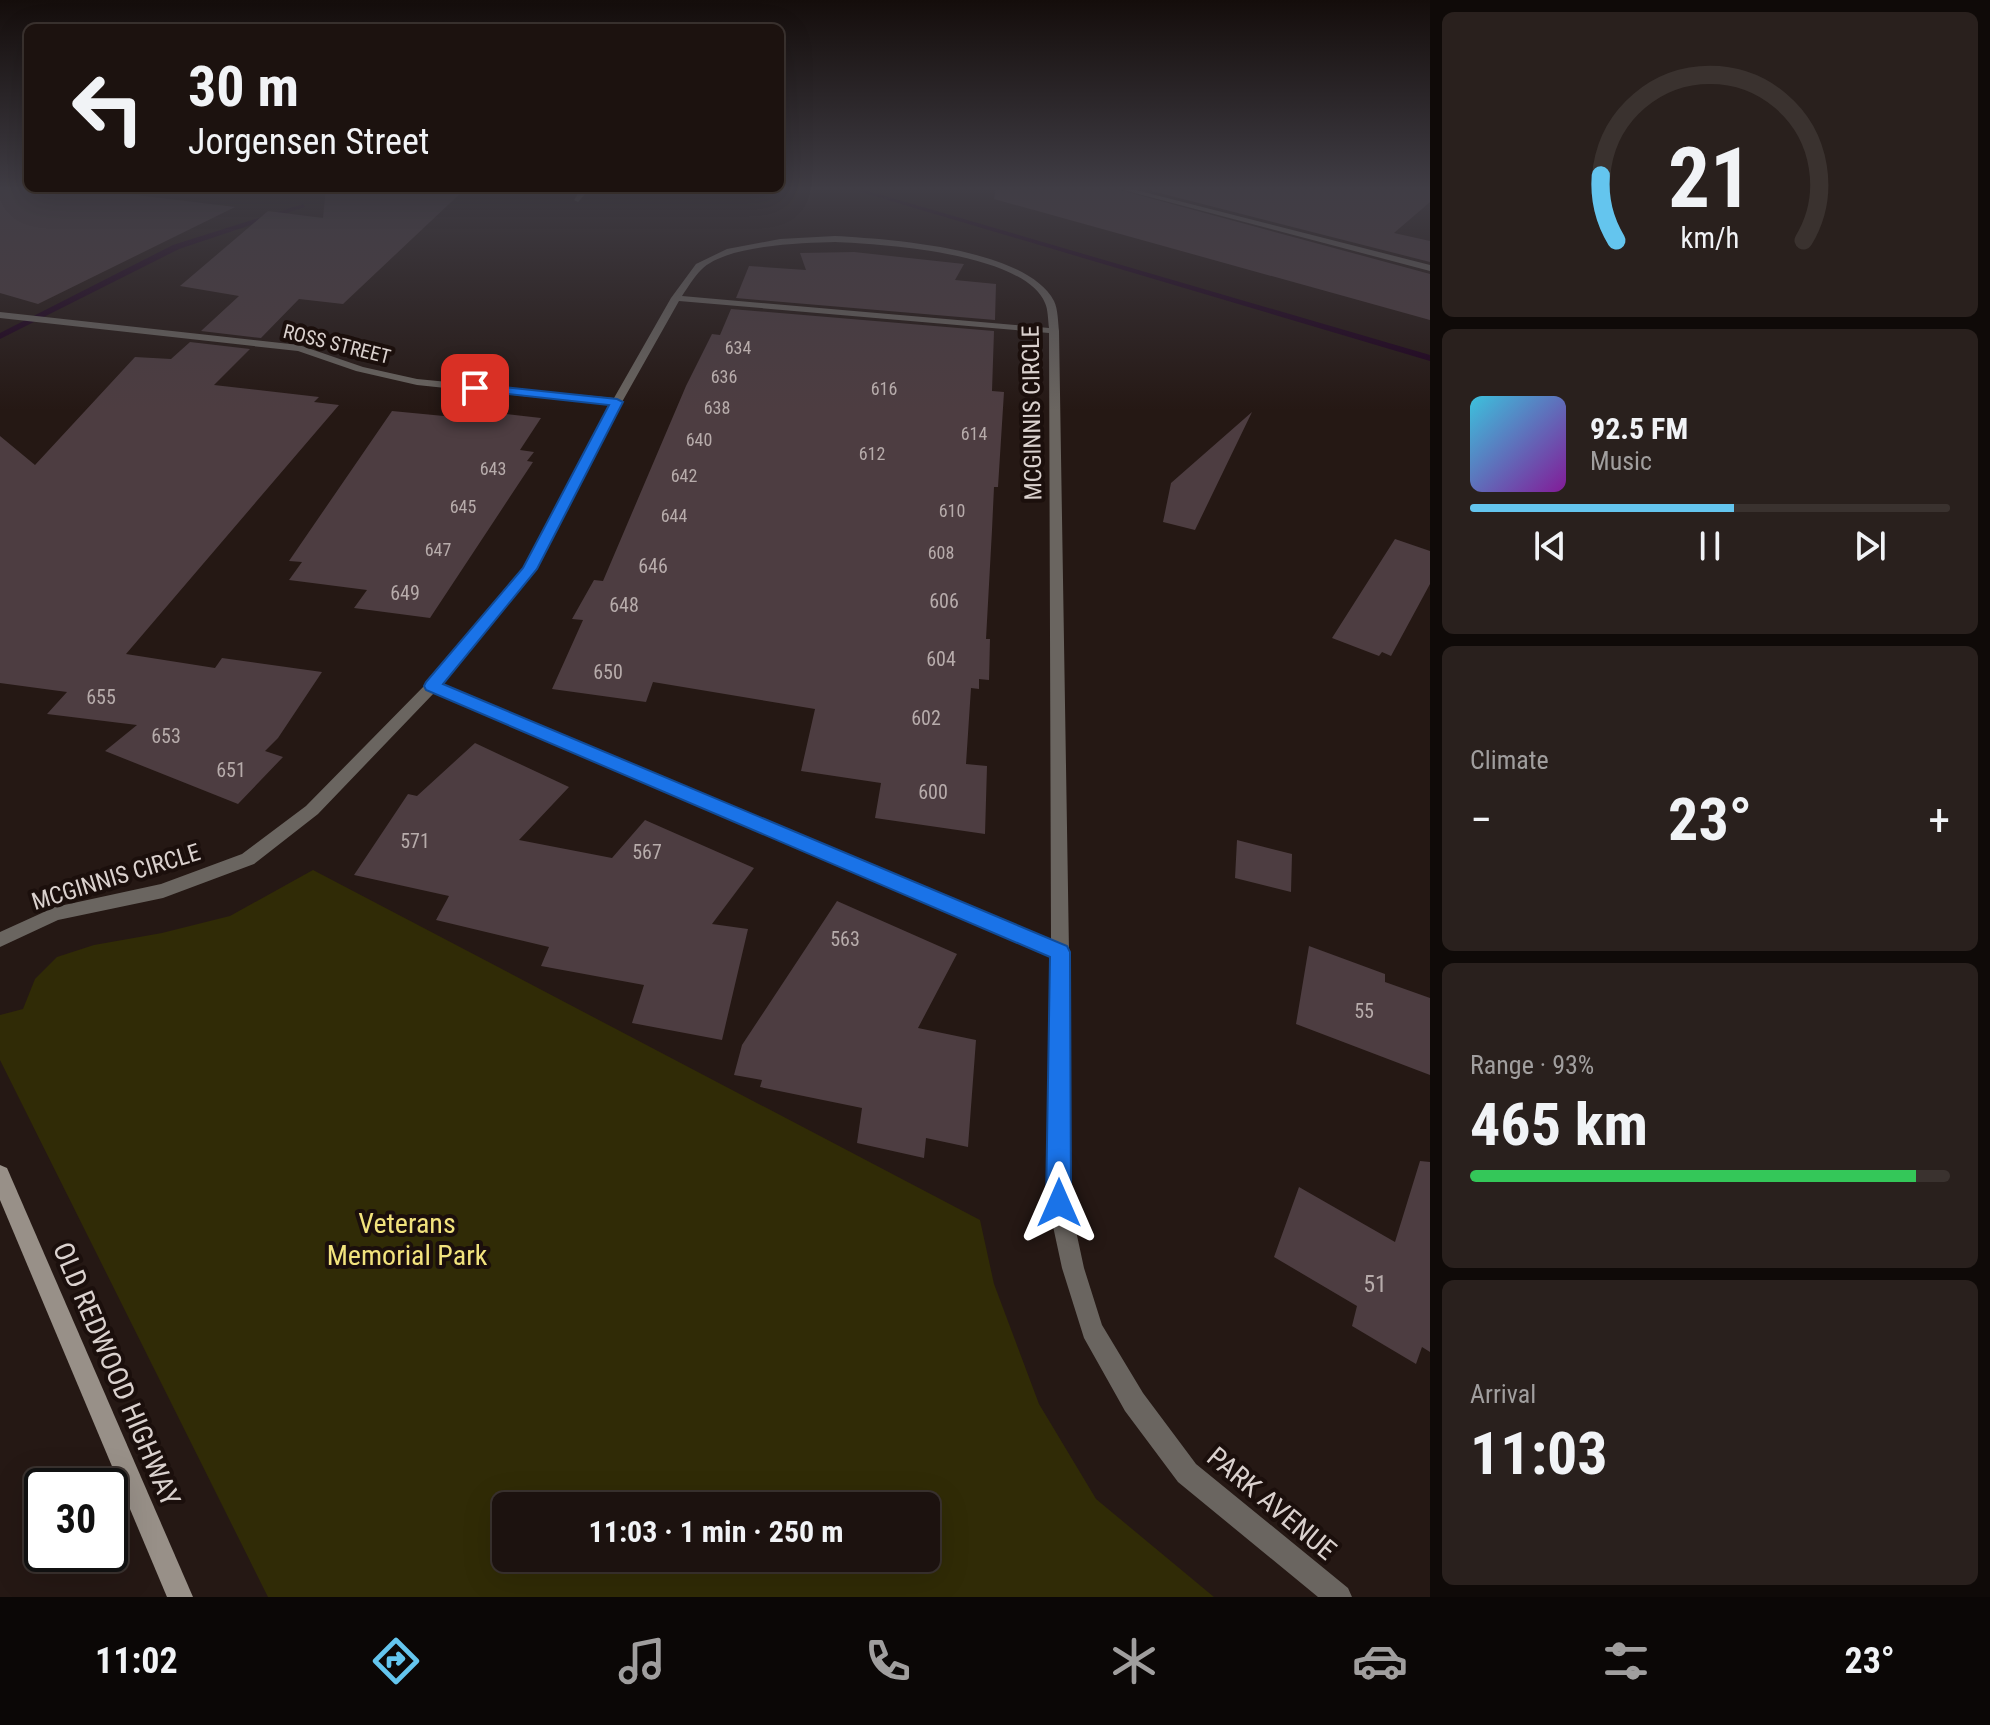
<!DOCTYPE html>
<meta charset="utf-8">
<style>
:root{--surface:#1c120f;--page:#29201d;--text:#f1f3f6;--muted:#a09e9e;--line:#3a322f;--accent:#64c5ee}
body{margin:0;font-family:"Roboto Condensed",sans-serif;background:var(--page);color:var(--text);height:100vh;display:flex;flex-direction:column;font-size:30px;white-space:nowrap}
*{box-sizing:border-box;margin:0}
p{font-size:26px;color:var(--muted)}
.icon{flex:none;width:44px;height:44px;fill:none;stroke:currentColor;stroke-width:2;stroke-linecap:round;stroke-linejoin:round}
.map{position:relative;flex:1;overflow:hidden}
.sheet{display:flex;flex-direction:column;gap:12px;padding:12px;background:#0f0a08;width:560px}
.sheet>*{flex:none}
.guide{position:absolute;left:24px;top:24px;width:760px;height:168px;border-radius:12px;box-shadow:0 8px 32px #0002,0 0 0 2px var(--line);background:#1c120f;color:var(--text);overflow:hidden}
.speed{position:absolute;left:24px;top:1468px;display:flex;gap:16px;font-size:40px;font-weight:700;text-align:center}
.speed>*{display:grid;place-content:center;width:104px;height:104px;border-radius:50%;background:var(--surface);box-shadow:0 8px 32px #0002,0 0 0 2px var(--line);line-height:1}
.speed .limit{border:4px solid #111;border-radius:12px;background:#fff;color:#111}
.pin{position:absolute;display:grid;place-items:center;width:68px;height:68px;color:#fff;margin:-34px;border-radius:16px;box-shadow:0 4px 12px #0006}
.me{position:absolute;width:88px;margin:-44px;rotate:0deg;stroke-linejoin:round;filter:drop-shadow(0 0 6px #0008)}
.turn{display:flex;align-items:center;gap:28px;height:168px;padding:0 32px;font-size:36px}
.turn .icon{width:104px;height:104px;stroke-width:2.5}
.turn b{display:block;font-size:56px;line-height:68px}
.big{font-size:60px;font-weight:700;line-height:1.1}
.sheet .tile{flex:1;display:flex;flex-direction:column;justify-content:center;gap:12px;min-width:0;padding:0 28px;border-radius:12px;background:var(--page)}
.sheet .dial{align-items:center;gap:0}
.dial svg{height:208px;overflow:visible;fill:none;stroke:var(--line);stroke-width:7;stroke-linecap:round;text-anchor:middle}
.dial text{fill:var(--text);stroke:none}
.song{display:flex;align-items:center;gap:24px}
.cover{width:96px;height:96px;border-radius:12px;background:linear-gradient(135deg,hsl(190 70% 55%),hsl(290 70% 35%))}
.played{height:8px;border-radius:4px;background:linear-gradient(90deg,var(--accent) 55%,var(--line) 55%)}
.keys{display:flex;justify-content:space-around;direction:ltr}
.heat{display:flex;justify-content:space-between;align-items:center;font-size:44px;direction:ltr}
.charge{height:12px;border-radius:6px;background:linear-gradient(90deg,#34c759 93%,var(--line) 0)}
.trip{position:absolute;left:492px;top:1492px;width:448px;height:80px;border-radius:12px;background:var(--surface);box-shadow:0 8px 32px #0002,0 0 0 2px var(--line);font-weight:700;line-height:80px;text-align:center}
.tab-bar{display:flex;height:128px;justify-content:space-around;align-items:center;background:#0b0706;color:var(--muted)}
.tab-bar .icon{width:56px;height:56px}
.tab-bar .active{color:var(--accent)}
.tab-bar b{font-size:36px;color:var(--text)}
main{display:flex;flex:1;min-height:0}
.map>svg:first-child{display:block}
.green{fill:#302b06;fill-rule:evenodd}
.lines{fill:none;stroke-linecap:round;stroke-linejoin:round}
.stream{fill:#1d001d;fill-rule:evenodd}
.building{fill:#4d3d41}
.minor{fill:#6a6560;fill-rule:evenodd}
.secondary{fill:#989088;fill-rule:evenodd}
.route{fill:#1a73e8;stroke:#114b97;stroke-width:2}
.labels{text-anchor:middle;stroke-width:8;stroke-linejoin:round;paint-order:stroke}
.far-number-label{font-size:18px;fill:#b7acab}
.far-street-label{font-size:20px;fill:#dad1ce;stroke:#1b0f0c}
.number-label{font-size:20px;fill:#b7acab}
.street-label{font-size:24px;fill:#dad1ce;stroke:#1b0f0c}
.near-number-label{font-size:24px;fill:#b7acab}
.near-park-label{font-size:28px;fill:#f2e37d;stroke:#1b0f0c}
.near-street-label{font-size:28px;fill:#dad1ce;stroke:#1b0f0c}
</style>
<main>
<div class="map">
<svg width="1430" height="1597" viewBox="0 0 1430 1597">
<rect width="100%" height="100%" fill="#251814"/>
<path class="green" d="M313,870l667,350 14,64 45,120 57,95 118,98h-946l-268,-537v-45l23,-6 12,-30 22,-22 37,-12 68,-12 68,-17zM506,1506h420v52h-420z"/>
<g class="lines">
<path class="stream" d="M844,187h10l576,168v6z
M303,204l2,3 -126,42 -179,90v-6l173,-88z"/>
</g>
<path class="building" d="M996,187h113l321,87v46l-436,-121z
M1136,187h294v15l-36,31 36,8v21z
M0,188l128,6 107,13 -197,97 -38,-11z
M326,188h140l-123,116 -44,-5 -38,39 -60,-7 38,-35 -59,-10 88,-75 55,7z
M854,252l110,12 -9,16 41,4 -1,36 -259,-22 13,-32 57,4 -6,-17z
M731,309l263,22 -2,60 12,1 -6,95h-4l-2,43 -6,109h4l-1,41 -10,-1v10l-8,-1 -5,76 21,2 -2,68 -110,-16 6,-35 -80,-12 14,-62 -162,-27 -7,20 -94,-13 31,-69 -11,-1 22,-39 9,1 83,-195 26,-52 8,1z
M190,342l60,7 -36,36 105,12 -5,5 25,3 -213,249 89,14 7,-10 100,14 -44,66 -13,13 18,6 -45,47 -133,-53 32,-26 -90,-11 20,-22 -67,-9v-247l35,29 100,-108 36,2z
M392,411l83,8 5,-8 61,7 -21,32 14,2 -7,9 6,1 -103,156 -76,-10 13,-18 -78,-10 13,-18 -13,-1z
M1252,412l-57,118 -32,-8 8,-39z
M1395,539l35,12v33l-39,72 -9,-4 -3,4 -47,-18z
M475,743l94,44 -50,53 93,18 33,-38 109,48 -42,56 36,5 -26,111 -90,-17 12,-38 -103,-19 8,-19 -113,-27 13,-24 -95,-21 54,-81 9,2z
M1237,840l55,14 -1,38 -56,-14z
M837,901l120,53 -39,74 58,12 -8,107 -42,-9 -2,20 -67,-15 5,-35 -102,-21 2,-7 -28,-5 8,-30z
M1309,946l76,28v8l45,16v77l-134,-51z
M1420,1161l10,1v190l-8,-5 -6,17 -64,-38 5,-20 -83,-49 25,-70 96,55z"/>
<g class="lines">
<path class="minor" d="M1112,187h12l306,78v6z
M577,188h8l2,4 -9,10 -4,-2 5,-8z
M835,236c54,3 191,12 219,65 4,8 4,21 5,30l10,621 1,251 14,65 18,57 41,68 53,71 152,124 4,9h-34l-140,-115 -53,-71 -41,-73 -22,-70 -14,-65 3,-247 -617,-263 -116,121 -64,50 -91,34 -105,22 -58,27v-15l55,-25 106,-23 81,-30 64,-48 121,-123 97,-115 86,-163 -193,-20 -61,-14 -58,-20 -298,-33v-6l299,33 64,22 54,12 197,19 57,-100 25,-34 31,-15 53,-10zM835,242c48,2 189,11 210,61 3,6 3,17 4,25l-367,-32c6,-9 12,-19 19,-26 24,-25 100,-27 134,-28zM679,301l370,32 2,607 -610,-256 95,-115 86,-167z"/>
<path class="secondary" d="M0,1165l7,3 186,429h-26l-167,-397z"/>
</g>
<linearGradient id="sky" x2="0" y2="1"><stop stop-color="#140d0b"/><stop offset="0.46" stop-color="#403d45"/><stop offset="1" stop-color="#403d45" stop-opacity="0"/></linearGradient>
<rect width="1430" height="410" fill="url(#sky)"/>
<path class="route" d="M475,384l142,15 6,3 -86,167 -94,115 624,262 3,6 1,251 -4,9 -8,3 -9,-3 -4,-9 4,-246 -624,-267 -2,-4 2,-4 97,-114 86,-163 -138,-15v-5z"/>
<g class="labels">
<g class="far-number-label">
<text x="738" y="354">634</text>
<text x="724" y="383">636</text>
<text x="884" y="395">616</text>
<text x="717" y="414">638</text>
<text x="974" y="440">614</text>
<text x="699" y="446">640</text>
<text x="872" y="460">612</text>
<text x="493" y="475">643</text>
<text x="684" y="482">642</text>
<text x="463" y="513">645</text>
<text x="952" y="517">610</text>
<text x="674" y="522">644</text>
<text x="438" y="556">647</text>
<text x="941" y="559">608</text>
</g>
<g class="far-street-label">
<text transform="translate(337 344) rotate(14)" y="7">ROSS STREET</text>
</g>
<g class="number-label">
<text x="653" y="573">646</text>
<text x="405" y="600">649</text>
<text x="944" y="608">606</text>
<text x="624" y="612">648</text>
<text x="941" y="666">604</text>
<text x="608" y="679">650</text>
<text x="101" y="704">655</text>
<text x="926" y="725">602</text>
<text x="166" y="743">653</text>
<text x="231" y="777">651</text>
<text x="933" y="799">600</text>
<text x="415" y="848">571</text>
<text x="647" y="859">567</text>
<text x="845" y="946">563</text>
<text x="1364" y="1018">55</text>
</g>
<g class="street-label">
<text transform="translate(1032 413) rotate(-91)" y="8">MCGINNIS CIRCLE</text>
<text transform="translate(116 877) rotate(-17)" y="8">MCGINNIS CIRCLE</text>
</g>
<g class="near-number-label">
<text x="1375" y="1292">51</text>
</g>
<g class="near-park-label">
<text x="407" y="1233">Veterans<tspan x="407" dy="32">Memorial Park</tspan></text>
</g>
<g class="near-street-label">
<text transform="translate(117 1374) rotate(67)" y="10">OLD REDWOOD HIGHWAY</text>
<text transform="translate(1272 1503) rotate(40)" y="10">PARK AVENUE</text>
</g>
</g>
</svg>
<div class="speed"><div class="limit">30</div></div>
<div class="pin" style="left:475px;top:388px;background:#d93025"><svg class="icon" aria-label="arrive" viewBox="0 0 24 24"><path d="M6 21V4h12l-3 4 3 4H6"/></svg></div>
<svg class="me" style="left:1059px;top:1203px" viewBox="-20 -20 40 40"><path d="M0-17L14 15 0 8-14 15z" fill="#1a73e8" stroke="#fff" stroke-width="4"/></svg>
<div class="trip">11:03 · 1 min · 250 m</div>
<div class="guide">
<div class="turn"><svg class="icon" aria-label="left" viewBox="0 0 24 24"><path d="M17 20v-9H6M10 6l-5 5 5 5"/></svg><div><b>30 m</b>Jorgensen Street</div></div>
</div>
</div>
<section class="sheet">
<div class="tile dial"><svg viewBox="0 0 100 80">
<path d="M14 69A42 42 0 1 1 86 69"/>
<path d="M14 69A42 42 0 0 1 8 44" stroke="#64c5ee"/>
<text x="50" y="56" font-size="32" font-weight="700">21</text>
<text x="50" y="72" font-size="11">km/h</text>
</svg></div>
<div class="tile">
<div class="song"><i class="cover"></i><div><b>92.5 FM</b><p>Music</p></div></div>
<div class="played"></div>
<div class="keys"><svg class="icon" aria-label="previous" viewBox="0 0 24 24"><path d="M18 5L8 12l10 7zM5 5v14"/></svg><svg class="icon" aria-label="pause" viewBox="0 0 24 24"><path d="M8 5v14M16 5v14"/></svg><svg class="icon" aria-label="next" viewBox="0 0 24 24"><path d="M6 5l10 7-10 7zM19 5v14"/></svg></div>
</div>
<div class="tile"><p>Climate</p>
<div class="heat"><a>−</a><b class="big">23°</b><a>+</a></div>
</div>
<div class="tile"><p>Range · 93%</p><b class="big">465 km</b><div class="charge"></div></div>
<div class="tile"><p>Arrival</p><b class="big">11:03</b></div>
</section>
</main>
<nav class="tab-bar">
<b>11:02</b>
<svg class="icon active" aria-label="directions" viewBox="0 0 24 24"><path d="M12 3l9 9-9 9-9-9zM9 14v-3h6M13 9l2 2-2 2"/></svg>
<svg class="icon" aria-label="music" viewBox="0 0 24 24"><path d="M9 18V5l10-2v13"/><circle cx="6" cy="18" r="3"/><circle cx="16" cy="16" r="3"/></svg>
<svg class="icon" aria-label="phone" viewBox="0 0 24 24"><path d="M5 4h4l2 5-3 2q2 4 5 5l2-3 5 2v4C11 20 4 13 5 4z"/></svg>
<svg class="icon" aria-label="climate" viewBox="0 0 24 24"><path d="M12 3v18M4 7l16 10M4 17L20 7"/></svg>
<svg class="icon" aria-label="car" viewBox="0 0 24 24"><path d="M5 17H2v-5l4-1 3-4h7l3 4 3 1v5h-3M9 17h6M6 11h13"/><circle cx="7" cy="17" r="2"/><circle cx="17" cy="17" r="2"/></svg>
<svg class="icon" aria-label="filters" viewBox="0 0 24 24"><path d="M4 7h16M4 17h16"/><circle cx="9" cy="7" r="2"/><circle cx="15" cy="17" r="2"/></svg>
<b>23°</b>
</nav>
